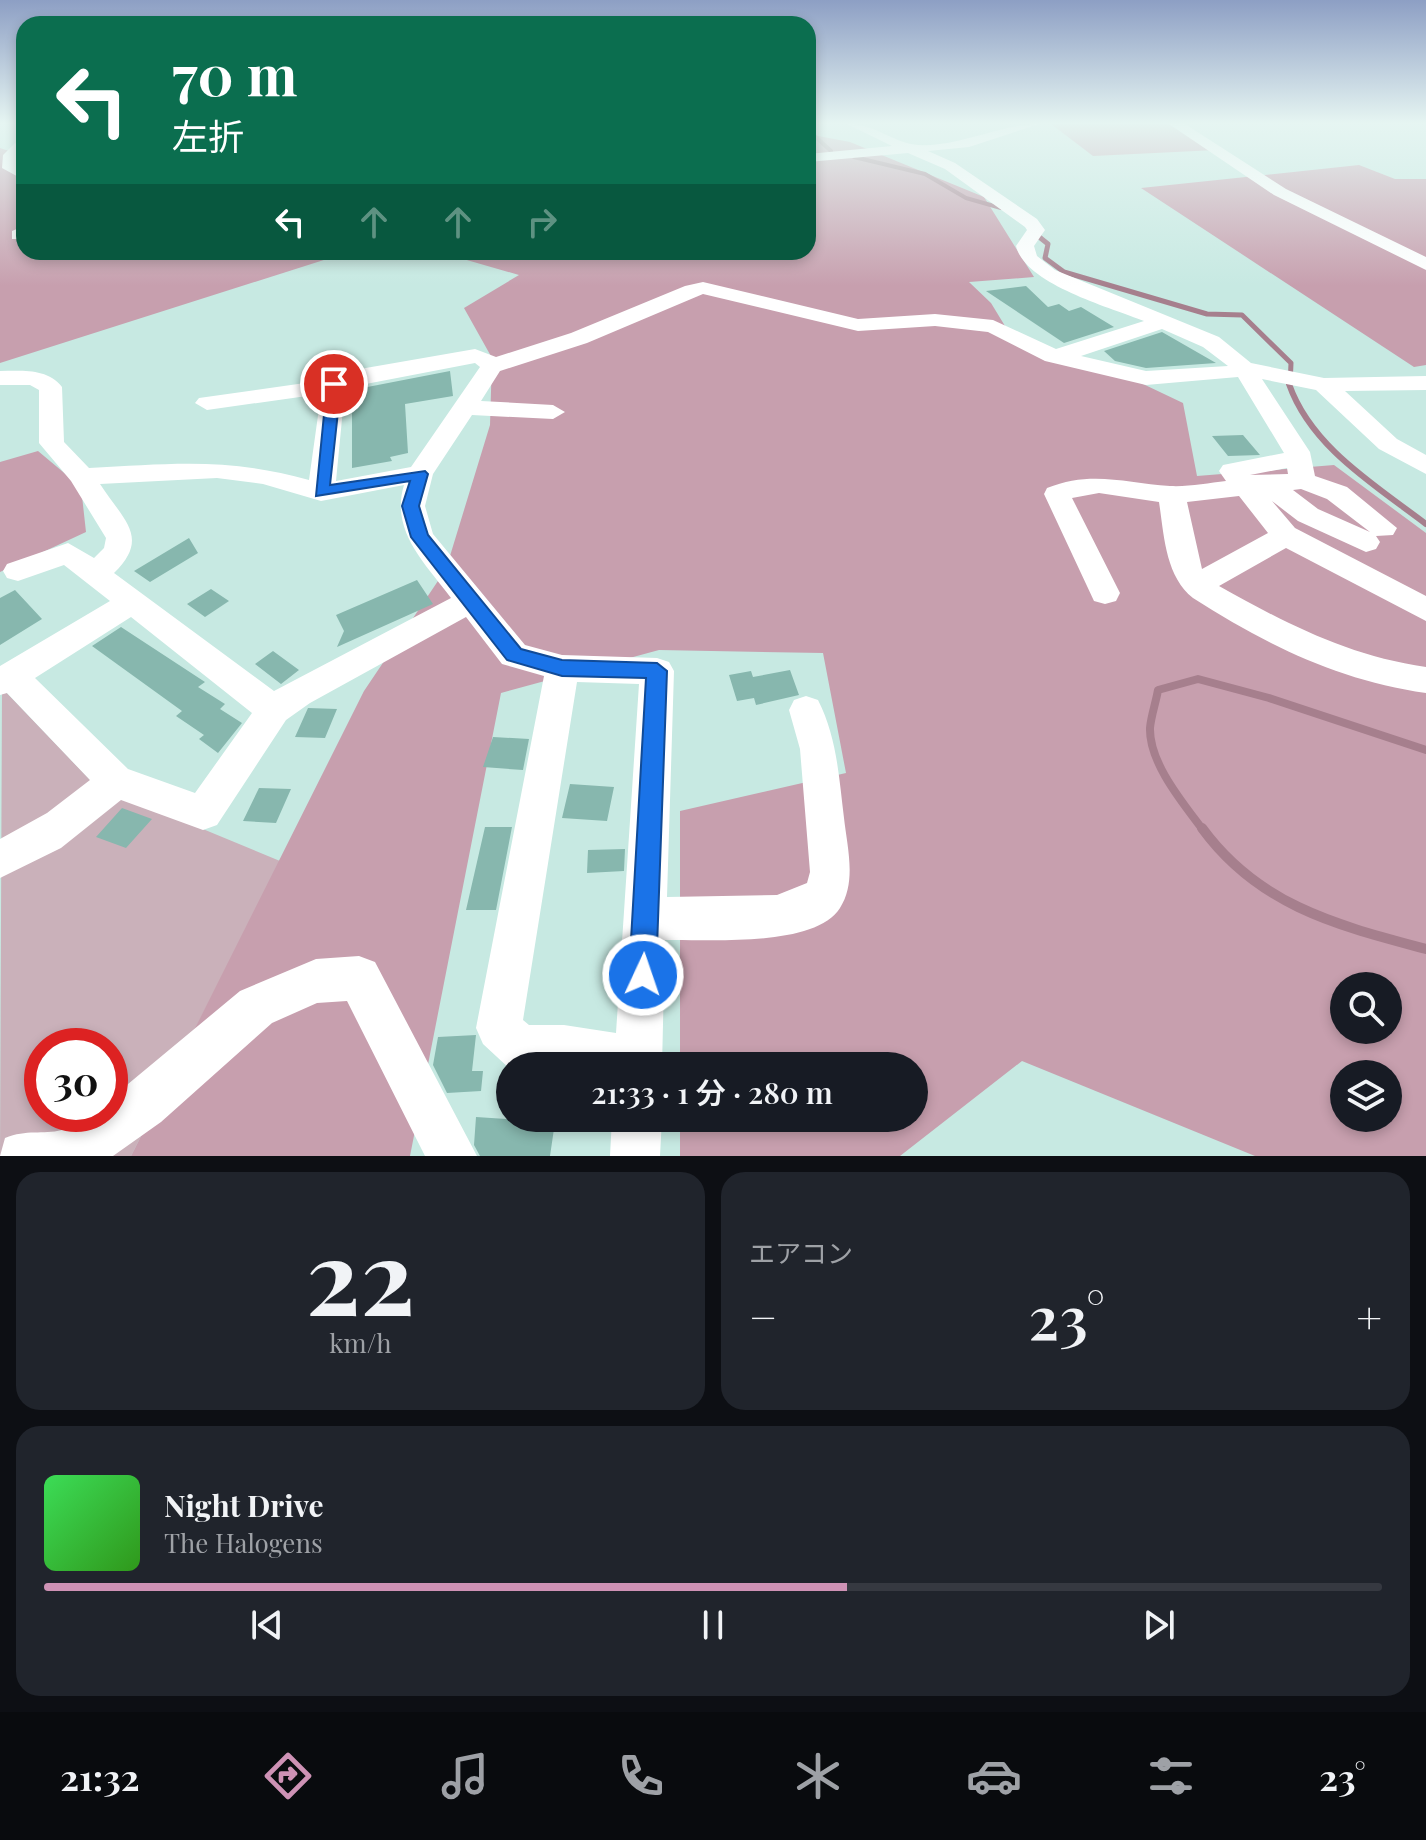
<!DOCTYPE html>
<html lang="ja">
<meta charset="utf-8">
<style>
:root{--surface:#171b24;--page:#20242c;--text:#f1f3f6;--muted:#9ea1a6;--line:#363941;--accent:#ce92b5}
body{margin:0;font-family:"Playfair Display","Noto Sans JP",serif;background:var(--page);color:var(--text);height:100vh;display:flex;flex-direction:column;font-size:30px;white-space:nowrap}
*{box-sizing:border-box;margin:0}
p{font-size:26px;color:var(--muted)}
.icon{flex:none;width:44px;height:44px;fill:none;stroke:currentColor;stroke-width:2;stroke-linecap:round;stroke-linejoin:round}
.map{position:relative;height:1156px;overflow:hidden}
.panel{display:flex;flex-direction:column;gap:16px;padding:16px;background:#0d0f14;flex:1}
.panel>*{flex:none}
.guide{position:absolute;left:16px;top:16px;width:800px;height:244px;border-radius:24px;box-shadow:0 4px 12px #0003;background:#0b6e4f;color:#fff;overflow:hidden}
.fabs{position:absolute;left:1330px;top:972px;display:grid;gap:16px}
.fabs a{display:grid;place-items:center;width:72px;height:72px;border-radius:50%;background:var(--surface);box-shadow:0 4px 12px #0003;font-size:40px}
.speed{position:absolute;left:24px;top:1028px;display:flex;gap:16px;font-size:40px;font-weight:700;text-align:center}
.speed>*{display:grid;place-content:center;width:104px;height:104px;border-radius:50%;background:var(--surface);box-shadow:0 4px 12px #0003;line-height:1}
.speed .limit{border:12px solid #d22;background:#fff;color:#111}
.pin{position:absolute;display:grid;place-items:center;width:68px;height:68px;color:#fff;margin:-34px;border:4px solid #fff;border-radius:50%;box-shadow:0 2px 8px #0007}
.me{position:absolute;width:88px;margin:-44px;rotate:3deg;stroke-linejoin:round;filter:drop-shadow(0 0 6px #0008)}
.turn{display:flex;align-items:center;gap:28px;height:168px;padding:0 24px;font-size:36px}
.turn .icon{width:104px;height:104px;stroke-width:2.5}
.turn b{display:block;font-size:56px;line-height:68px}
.lanes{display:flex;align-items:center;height:76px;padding:0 24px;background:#0003;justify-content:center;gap:40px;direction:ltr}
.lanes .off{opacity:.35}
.big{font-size:60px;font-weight:600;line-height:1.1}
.panel .tile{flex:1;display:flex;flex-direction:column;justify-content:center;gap:12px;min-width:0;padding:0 28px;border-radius:24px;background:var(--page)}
.panel .dial{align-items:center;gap:0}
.dial b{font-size:104px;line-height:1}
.song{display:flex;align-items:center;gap:24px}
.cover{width:96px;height:96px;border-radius:12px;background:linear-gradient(135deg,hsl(130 70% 55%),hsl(110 70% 35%))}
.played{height:8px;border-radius:4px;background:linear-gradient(90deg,var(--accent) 60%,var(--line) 60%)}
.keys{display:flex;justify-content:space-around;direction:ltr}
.heat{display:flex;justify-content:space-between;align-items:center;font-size:44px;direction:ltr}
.panel .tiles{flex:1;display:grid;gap:16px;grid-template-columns:1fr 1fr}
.tile:last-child{grid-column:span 2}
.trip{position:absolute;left:496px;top:1052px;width:432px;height:80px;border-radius:40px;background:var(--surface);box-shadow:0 4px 12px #0003;font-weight:600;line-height:80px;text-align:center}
.tab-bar{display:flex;height:128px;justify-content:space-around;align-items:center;background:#090b0e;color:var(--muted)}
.tab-bar .icon{width:56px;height:56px}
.tab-bar .active{color:var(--accent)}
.tab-bar b{font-size:36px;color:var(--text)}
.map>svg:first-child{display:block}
.green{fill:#cab1ba;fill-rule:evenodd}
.forest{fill:#c79fae;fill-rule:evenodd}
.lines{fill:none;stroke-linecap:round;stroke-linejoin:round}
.stream-far4{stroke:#a67f8d;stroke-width:4}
.stream-far3{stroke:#a67f8d;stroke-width:5}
.stream-far2{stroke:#a67f8d;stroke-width:6}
.stream-far1{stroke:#a67f8d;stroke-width:8}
.stream{stroke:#a67f8d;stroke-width:10}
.building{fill:#87b7ae}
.minor{fill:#fff;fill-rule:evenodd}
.route{fill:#1a73e8;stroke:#114b97;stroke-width:2}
</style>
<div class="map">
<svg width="1426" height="1156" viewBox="0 0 1426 1156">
<rect width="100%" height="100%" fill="#c7e9e2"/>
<path class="green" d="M2,688l92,96 186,77 -149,295h-131zM42,1046h68v68h-68z"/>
<path class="forest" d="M1051,124h123l42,26 -123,6z
M808,134l42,8 134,55 50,80 -65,5 22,21 14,23 44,31 73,17 61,29 14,73 137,-11 92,68v623h-171l-233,-95 -122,95h-220v-38h234v-52h-234v-255l166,-38 -23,-120 -164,-3 -158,43 -91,463h-279l233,-465 82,-122 44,-144 2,-67 -28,-50 55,-33 -80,-23h369zM1344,986h44v44h-44zM1344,1074h44v44h-44z
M0,148l24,8v96h325l-349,111z
M1359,165l36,14h31v186l-12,2 -273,-179z
M38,451l43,36 5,45 -86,40v-110z"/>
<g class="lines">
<path class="stream-far4" d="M808,130l23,21
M854,157l71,17 41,24 35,10
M1033,232l8,6"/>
<path class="stream-far3" d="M1038,236l10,8 -3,14 19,14 143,42 35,1 49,48 -1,23"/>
<path class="stream-far2" d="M1289,384c22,63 86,101 137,140"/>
<path class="stream-far1" d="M1203,830c-20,-27 -54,-67 -53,-102 1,-12 6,-26 8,-38l40,-11 71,19 157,52"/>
<path class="stream" d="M1202,828c57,78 135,97 224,121"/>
</g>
<path class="building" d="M1026,286l22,21 11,-3 10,7 12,-4 33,20 -50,16 -78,-52z
M1162,332l54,31 -70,5 -31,-7 -11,-10z
M450,371l3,25 -48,8 3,49 -18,4 2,4 -40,7v-78z
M1243,435l17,20 -32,1 -16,-20z
M189,538l9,15 -48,29 -16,-11z
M417,580l16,24 -96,43 7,-16 -8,-16z
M211,589l18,12 -24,16 -18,-13z
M15,590l27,29 -42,26v-47z
M121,627l84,55 -7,5 27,17 -5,5 22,14 -24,30 -19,-14 5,-4 -28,-19 6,-5 -90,-65z
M273,651l26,19 -18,14 -26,-20z
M790,670l9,25 -43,10 -2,-7 -17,3 -8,-26 22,-4 2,6z
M308,708l29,1 -12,29 -30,-1z
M493,737l36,2 -6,31 -40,-3z
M570,784l44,3 -7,34 -45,-3z
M259,788l32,1 -15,34 -33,-2z
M122,808l30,11 -26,29 -30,-11z
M485,827h27l-16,83h-30z
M625,849l-1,22 -37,2 1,-23z
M476,1035l-4,36h11l-2,20 -34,2 -14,-28 5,-28z
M476,1117l79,5 -5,34h-70l-6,-11z"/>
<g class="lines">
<path class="minor" d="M847,124c25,-1 41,15 64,20 39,7 88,-20 128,-20l-70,23 -41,4 27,12 82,56 8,11 -11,16 3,10 18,14 164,67 32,26 73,15 102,-2v14l-81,1 52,48 29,16v19l-47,-25 -63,-59 -54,-11 48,73 5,24 32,11 50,41 -4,7 -17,1 4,6 -4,7 -10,3 -68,-31 -26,-20 23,27 131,68v25l-140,-73 -67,38c68,38 129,70 207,81v26c-86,-12 -160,-48 -233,-95 -28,-22 -29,-64 -34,-96l-60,-9 -27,5 48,95 -4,8 -11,3 -11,-3 -50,-107 3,-6c44,-18 79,-5 123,-2 18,1 38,-3 56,-5l-7,-10 4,-6 61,-12 -46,-76 -92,8 -101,-24 -57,-29 -53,-6 -77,5 -155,-37 -116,49 -87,28 -19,30 72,4 12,7 -12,7 -81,-4 -39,59 -8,32 8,28 92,111 37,10 95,3 12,4 5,9 -7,226 110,-2 30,-12 3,-11 -10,-123 -11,-39 5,-10 12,-4 12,4c19,37 21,78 26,118 3,28 13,64 -4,90 -25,40 -132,31 -175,32l-3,126h-152v3l-27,-25 -7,-16 68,-352 -42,-12 -36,-47 -156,86 -24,17 -69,105 -14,5 -82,-30 -60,48 -61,30v-39l47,-26 43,-33 -83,-87 -7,2v-29l110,-65 -46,-36 -46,16 -11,-3 -4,-7 4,-7 61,-21 26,15 10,-10 2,-10 -35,-57 -32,-38v-53l-9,-5h-30v-14c22,0 47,-3 62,16l2,55 25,26c82,-4 139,-11 220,12l12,-86 -114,16 -12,-7 4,-5 127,-18 34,-11 115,-20 21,8 75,-24 114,-47 18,-4 155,37 77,-5 58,6 63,29 88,-28c-35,-14 -119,-37 -128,-75l11,-16 -2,-3 -80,-58 -37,-16 -100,9v-8l84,-8zM1162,329l41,18 25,19 -82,5 -65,-15zM475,363l5,4 -69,100 -75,14 9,-93zM1287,468l1,6 -38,1zM217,478l46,6 58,17 83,-16c-14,46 21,78 47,113l-177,93 -160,-118c37,-36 9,-53 -14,-89zM1301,489l26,10 43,33 -52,-23 -25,-19zM1239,496l29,37 -66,36 -15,-67zM131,617l121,96 -57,80 -67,-24 -93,-91zM577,682l62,2 -23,349 -52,-8h-35l-6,-5z
M1169,124h16l101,65 140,68v13l-152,-75z
M15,143l7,4 -4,19 6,3v11l-22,-12 1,-13z
M24,226v13h-12v-8z
M359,956l16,6 102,194h-52l-78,-155 -30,2 -45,20 -111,99 -48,34h-113l5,-18c22,-9 37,-3 57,-8 22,-6 16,-16 48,-16v-15l130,-108 76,-32z
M612,1118h50l-2,38h-50z"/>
</g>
<linearGradient id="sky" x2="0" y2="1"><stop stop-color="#8d9fc4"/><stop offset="0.43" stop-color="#e6f5f2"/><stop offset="1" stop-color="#e6f5f2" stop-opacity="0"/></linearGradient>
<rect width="1426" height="286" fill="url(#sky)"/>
<path class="route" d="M334,380l7,4 -11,101 95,-14 3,3 -9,32 9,29 93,114 41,11 95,3 10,8 -11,304 -4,10 -9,4 -10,-4 -4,-10 17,-297 -84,-2 -55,-16 -96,-123 -9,-31 8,-25 -94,15 11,-112z"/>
</svg>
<div class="fabs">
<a><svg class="icon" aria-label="search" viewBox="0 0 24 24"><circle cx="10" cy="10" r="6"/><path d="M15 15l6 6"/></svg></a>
<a><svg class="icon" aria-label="layers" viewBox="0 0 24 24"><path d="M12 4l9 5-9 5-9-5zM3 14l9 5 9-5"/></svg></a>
</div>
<div class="speed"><div class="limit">30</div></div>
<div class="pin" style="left:334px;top:384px;background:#d93025"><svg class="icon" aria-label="arrive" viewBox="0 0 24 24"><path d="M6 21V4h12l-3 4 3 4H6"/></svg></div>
<svg class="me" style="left:643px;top:975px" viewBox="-20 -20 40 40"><circle r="17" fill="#1a73e8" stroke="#fff" stroke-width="3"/><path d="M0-11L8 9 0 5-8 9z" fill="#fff"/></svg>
<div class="trip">21:33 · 1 分 · 280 m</div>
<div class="guide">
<div class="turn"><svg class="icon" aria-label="left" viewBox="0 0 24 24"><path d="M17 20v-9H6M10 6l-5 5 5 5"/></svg><div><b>70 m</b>左折</div></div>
<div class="lanes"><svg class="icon" aria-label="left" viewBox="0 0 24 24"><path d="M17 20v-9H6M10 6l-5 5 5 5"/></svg><svg class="icon off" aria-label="ahead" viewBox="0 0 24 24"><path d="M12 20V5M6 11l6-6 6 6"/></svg><svg class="icon off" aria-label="ahead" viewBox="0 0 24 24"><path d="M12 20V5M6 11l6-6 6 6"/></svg><svg class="icon off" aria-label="right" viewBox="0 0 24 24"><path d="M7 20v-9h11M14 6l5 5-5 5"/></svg></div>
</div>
</div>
<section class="panel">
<div class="tiles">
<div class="tile dial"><b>22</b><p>km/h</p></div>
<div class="tile"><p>エアコン</p>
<div class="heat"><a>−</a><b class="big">23°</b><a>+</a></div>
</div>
<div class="tile">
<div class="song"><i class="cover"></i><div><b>Night Drive</b><p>The Halogens</p></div></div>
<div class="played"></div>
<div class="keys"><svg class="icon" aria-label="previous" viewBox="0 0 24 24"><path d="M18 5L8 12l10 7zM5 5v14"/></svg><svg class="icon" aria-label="pause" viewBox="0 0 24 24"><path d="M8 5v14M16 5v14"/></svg><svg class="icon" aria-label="next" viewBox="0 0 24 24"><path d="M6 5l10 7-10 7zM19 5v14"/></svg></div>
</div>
</div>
</section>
<nav class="tab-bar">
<b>21:32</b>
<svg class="icon active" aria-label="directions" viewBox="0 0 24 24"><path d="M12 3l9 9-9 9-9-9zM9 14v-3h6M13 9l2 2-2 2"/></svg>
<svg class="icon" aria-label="music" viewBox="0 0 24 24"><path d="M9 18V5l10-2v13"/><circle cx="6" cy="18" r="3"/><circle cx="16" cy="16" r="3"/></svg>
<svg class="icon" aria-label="phone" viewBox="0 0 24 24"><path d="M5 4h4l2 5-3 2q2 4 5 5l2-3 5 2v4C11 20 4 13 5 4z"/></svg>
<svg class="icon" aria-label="climate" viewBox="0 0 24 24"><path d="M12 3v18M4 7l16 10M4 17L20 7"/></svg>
<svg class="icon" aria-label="car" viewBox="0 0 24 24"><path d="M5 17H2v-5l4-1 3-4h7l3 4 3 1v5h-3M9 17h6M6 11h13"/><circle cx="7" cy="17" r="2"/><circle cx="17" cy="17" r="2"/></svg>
<svg class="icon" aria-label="filters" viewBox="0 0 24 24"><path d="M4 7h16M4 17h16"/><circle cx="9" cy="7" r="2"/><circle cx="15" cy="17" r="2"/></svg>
<b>23°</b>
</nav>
